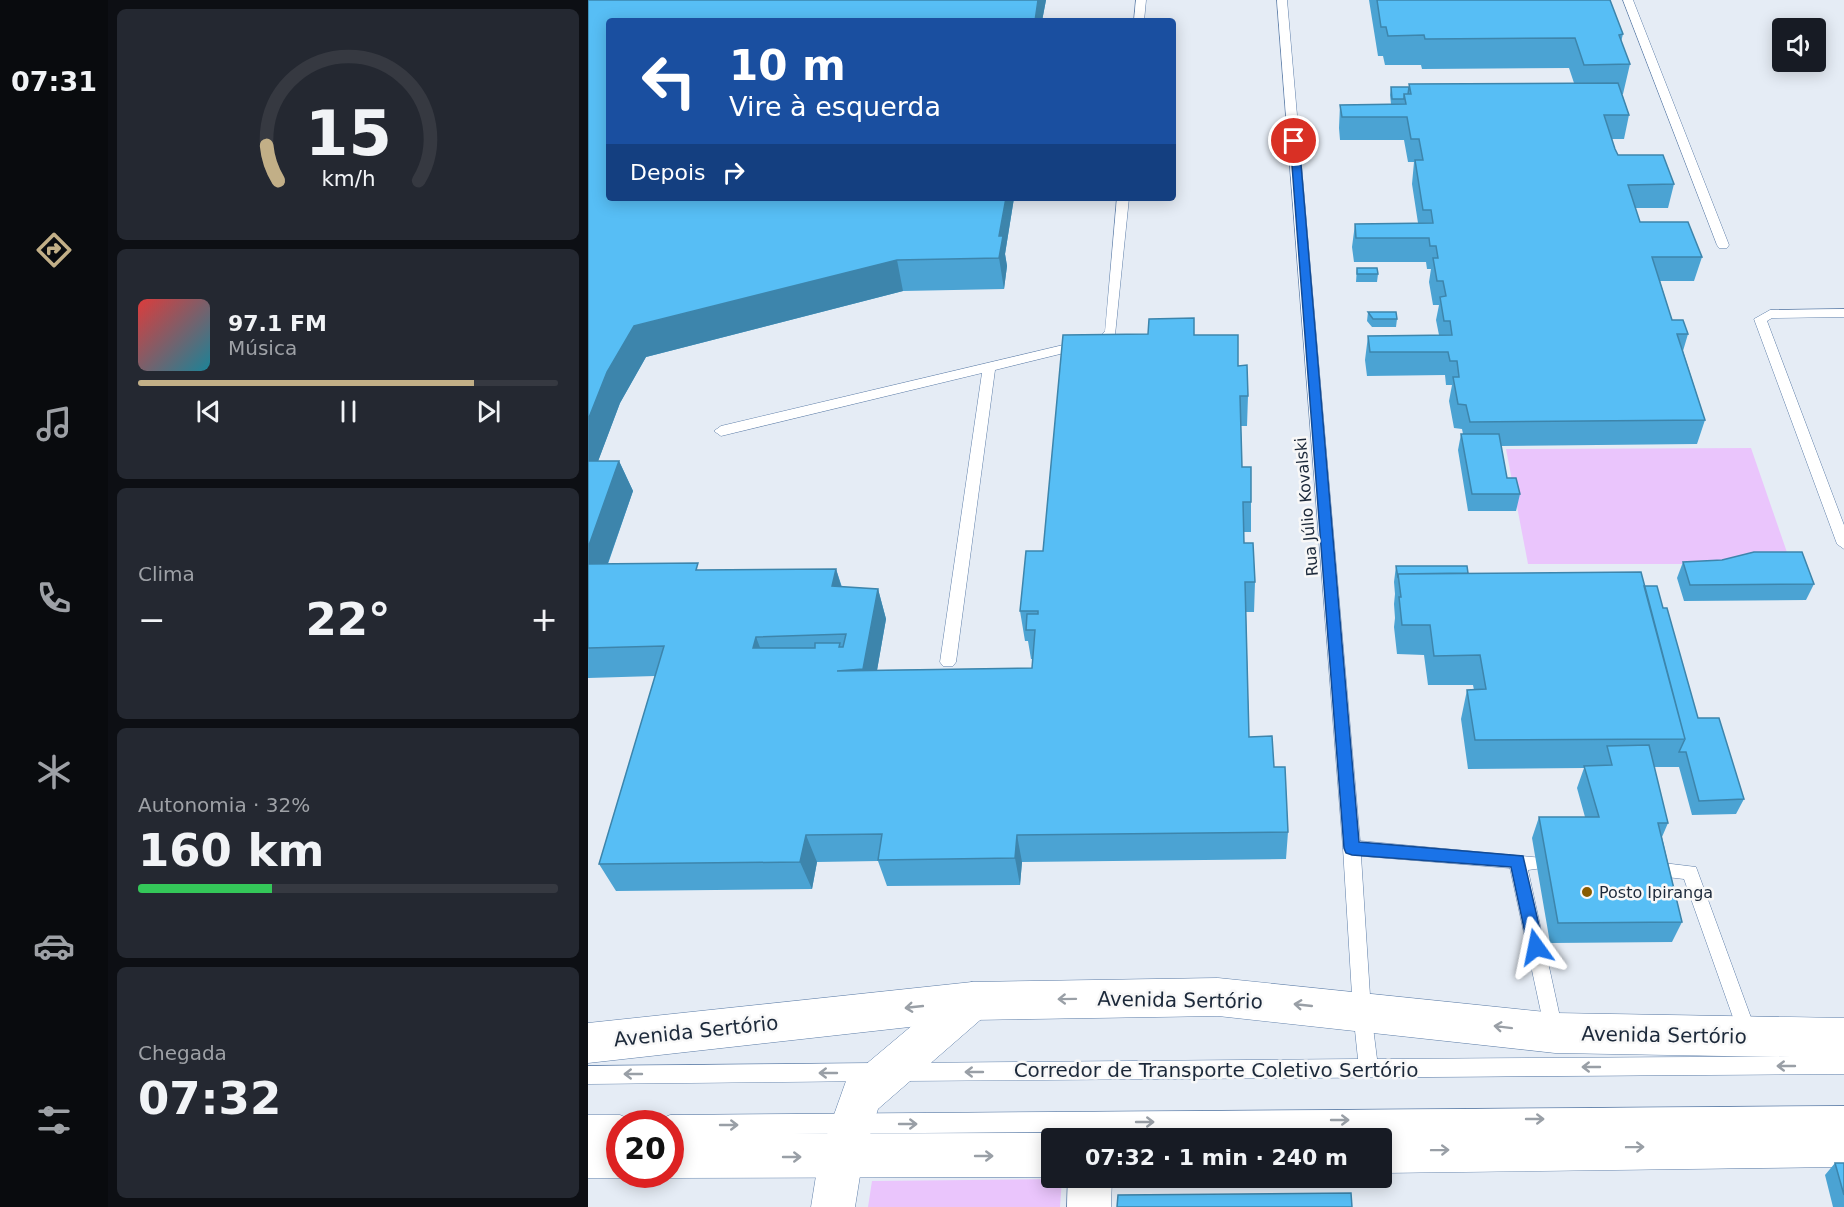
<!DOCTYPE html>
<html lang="pt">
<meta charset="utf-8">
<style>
:root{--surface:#171b24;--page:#242831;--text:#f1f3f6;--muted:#9ea1a6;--line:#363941;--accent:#c2af87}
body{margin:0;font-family:"DejaVu Sans",sans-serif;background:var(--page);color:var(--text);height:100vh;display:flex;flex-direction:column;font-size:22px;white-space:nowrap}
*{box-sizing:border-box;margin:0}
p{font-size:20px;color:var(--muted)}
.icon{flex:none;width:33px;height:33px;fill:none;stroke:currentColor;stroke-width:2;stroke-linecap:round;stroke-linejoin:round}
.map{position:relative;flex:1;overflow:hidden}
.side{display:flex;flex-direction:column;gap:9px;padding:9px;background:#0d0f14;width:480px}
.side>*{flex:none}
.top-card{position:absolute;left:18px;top:18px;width:570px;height:183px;border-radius:6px;box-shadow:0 3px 15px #0003;background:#1a4fa0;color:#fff;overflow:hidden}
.fabs{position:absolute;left:1184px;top:18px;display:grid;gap:12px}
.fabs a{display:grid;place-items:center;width:54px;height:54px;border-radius:6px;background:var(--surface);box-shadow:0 3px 15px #0003;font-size:30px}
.speed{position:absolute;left:18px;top:1110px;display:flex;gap:12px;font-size:30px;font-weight:700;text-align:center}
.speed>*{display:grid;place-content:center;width:78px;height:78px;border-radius:50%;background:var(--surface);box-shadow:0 3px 15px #0003;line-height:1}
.speed .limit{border:9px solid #d22;background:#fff;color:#111}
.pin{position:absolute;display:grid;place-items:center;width:51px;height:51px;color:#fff;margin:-26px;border:3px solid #fff;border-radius:50%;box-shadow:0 2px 6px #0007}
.me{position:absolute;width:66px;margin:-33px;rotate:348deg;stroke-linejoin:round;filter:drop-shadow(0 0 4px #0008)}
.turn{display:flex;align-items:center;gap:21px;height:126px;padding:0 24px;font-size:27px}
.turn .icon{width:78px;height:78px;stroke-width:2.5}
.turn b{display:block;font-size:42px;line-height:51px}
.then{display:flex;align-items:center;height:57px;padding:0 24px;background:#0003;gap:12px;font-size:22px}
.big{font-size:45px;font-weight:700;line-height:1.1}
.side .widget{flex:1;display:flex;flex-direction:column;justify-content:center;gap:9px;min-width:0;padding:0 21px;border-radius:9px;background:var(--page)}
.side .dial{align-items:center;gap:0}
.dial svg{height:156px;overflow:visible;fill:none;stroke:var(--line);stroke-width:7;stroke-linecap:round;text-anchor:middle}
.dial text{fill:var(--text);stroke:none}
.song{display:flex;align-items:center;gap:18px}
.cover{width:72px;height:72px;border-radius:9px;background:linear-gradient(135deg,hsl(0 70% 55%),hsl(190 70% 35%))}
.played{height:6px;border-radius:3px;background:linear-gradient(90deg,var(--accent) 80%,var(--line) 80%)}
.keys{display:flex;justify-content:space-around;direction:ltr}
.heat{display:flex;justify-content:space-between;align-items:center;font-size:33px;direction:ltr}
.charge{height:9px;border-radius:4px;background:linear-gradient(90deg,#34c759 32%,var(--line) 0)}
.trip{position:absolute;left:453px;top:1128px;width:351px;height:60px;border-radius:6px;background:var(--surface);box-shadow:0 3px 15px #0003;font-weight:700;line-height:60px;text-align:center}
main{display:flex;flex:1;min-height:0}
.menu{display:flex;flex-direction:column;width:108px;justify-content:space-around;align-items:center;background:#090b0e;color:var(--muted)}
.menu .icon{width:42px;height:42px}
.menu .active{color:var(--accent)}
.menu b{font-size:27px;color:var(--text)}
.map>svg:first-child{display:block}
.green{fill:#eac5fc}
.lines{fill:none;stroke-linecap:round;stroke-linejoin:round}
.service-casing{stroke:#5f7fa9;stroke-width:1}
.secondary-casing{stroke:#5f7fa9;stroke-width:1}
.primary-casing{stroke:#5f7fa9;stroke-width:1}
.service{fill:#fff;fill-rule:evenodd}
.secondary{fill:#fff;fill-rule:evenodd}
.primary{fill:#fff;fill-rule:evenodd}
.wall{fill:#4ba3d3}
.shaded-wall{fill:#3d85ac}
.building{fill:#57bef5;stroke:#3d85ac;stroke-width:1.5;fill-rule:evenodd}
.oneway{stroke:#999fa6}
.route{fill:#1a73e8;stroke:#114b97;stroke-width:1.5}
.poi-dot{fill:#895b00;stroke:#f8f8f8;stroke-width:2}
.labels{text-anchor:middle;stroke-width:5;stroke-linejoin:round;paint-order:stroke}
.street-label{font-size:16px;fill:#1c293a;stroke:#f8f8f8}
.poi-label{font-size:16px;fill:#1c293a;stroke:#f8f8f8;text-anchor:start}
.near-street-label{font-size:20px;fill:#1c293a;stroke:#f8f8f8}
</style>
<main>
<nav class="menu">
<b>07:31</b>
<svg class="icon active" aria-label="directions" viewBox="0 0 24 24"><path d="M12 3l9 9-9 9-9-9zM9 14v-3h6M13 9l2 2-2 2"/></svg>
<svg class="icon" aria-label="music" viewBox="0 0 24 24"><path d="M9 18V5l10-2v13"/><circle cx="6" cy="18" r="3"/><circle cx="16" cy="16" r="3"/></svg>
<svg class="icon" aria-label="phone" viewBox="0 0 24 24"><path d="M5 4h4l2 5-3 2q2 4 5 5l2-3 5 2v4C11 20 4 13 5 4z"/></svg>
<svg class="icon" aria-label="climate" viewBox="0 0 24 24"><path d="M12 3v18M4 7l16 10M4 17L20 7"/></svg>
<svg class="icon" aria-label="car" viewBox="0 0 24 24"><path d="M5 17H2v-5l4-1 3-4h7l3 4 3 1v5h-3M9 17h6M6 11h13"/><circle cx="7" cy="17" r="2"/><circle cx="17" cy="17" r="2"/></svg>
<svg class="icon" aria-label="filters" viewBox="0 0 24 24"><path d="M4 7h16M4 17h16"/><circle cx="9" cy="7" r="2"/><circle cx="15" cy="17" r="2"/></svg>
</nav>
<section class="side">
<div class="widget dial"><svg viewBox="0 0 100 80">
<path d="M14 69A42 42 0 1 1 86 69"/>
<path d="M14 69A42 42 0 0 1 8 51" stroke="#c2af87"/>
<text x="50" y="56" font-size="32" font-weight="700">15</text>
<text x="50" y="72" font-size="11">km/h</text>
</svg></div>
<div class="widget">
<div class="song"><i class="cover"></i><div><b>97.1 FM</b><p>Música</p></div></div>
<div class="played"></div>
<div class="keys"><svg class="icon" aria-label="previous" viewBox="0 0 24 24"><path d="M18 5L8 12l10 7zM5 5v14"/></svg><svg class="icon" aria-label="pause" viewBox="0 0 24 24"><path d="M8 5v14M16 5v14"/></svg><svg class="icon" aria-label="next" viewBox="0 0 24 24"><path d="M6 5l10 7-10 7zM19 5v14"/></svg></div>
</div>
<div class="widget"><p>Clima</p>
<div class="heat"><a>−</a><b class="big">22°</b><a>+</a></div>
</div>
<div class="widget"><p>Autonomia · 32%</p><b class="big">160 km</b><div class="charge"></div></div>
<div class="widget"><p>Chegada</p><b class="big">07:32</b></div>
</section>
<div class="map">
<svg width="1256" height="1207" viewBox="0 0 1256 1207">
<rect width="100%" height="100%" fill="#e5ecf5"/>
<path class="green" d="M1163,448l40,116h-263l-22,-115z
M474,1179l-2,28h-192l4,-26z"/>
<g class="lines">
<g class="service-casing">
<path id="service" d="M548,0h10l-2,21h-10z
M689,0h10l73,841 183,17 3,5 -3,5 -15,2 35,161 -2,6 -7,3 -7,-3 -2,-6 -35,-163 -149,-12 10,155 6,48 467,-3v18l-944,7 -7,-2 -3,-7 3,-7 7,-2 458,-4 -5,-48 -10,-163z
M1035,0h10l96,245 -2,3h-8l-2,-3z
M529,198h12l-14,137 -6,7 -114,28 -39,292 -3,4h-10l-3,-4 42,-289 -261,63 -7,-5 7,-5 380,-90 4,-5z
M1256,309v8l-72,1 -5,3 77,204v24l-7,-5 -83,-225 16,-9z
M1067,862l41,5 61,167 -2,6 -7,3 -7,-3 -57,-161 -35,-4 -3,-5 3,-5z
M288,1063l7,2 3,7 -3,7 -7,2 -288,3v-18z
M1256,1106v20l-1174,9v-11h-9l2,-6 7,-3z
M0,1115h32l7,3 2,6h-9v11h-32z"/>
</g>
<g class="secondary-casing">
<path id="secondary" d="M384,982l14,5 6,14 -6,14 -108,94 -15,48 -8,50h-44l8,-50 27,-76 112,-94z
M480,1178h44l-1,29h-44z"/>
</g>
<g class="primary-casing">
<path id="primary" d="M630,978l337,35 289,5v40l-289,-5 -337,-37 -246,4 -384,43v-40l384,-41z
M1256,1123v44l-462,6v-35h-17l17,-9z
M464,1133l13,5h-13v39l-382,1 -8,-4h8v-40z
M0,1134h32v40h8l-8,4h-32z"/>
</g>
<use href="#service" class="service"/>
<use href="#secondary" class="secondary"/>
<use href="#primary" class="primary"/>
</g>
<path class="wall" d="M0,0h458l-4,21h-433v177h405l-9,56 2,12 -3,23 -101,2 -257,66 -26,46 -22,58h21l14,30 -25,73 92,6 136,-1 6,18 36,2 8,30 -9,51 155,-2 1,-9h-2l-3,-18h-3l-5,-30 23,-60 152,-216 43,31 10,30 -1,30h-6l1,41 9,35v30h-7v11l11,39 -1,30h-8l3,125 25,30 14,65 -2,27 -264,3 -2,23 -133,1 -9,-25 -61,1 -5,27 -196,2 -17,-27 56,-188 -67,2z
M781,0h241l13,34 -2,8 9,22 -7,30h-1l7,21 -5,24h-12l3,10 3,6 56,29 -6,24h-33l5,14 62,35 -8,24h-34l12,39 16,14 -5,17 22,69 -8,24 -196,2 6,32 13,16 -4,17h-48l-10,-61 3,-16h2l-1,-5 -8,-1 -5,-27 3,-16h-6l-1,-10 -78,1 -2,-16 3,-24 71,-1 -3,-15 3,-15h-6l-4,-23 2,-13h-4l-1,-7h-72l-2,-15 3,-23 63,-1 -6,-39 2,-22h-6l-4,-22h-64l-1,-12 1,-23 51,-1 -1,-9 1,-8h18v-3l165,-1 -5,-15 -147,1 -1,-4h-36l-2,-9h-5z
M769,268l21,6 -1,8h-21z
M780,312l29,7 -1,8h-24l-5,-6z
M1095,562l131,22 -8,16 -122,1 -7,-23z
M808,566l72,7 176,13 19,22 35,110 46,81 -8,15 -44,1 -13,-48h-25l14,56 -6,14 20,85 -10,20 -122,1 -18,-105 7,-21h46l-8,-29 7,-20 -116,1 -7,-50 6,-29h7l-1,-5h-45l-4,-30 -27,-1 -3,-27 1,-9 -1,-14 1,-10 -1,-12z
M1247,1163h9v44h-11l-8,-32z"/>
<path class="shaded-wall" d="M450,0h8l-4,21h-7z
M418,198h8l-9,56 2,12 -3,23 -5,-31v-22z
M309,260l6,31 -257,66 -26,46 -32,85v-68l19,-48 27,-46z
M31,461l14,30 -36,103 -9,-18v-28z
M248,569l9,30 -13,-13z
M290,589l8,30 -14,80 -9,-30z
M168,637l11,29 -14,-18z
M218,835l11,27 -5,27 -12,-27z
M429,835l5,27 -2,23 -5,-27z"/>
<path class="building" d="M0,0h450l-3,21h-426v177h397l-7,38h4l-4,22 -102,2 -263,66 -27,46 -19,48z
M789,0h233l13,34 -4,1 11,29 -46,1 -9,-27 -150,1 -1,-4 -36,1 -2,-9h-5z
M1030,83l11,32h-25l11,34 3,6h45l11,29 -46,1 12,37h48l14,35h-50l20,63h11l5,14h-11l28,86 -235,2 -4,-17 -8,-1 -5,-27h6l-2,-16h-7l-2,-9h-78l-2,-16 84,-1 -2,-14h-6l-4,-24 6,-1 -3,-15h-6l-4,-23h5l-2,-12h-6l-1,-8h-73l-1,-14 78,-1 -2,-13h-8l-8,-50h8l-4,-21h-8l-4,-22h-65l-2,-12 66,-1 -2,-10h7l-2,-10z
M803,87h18l-1,7h-4v5h-12z
M769,268h20l1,6h-21z
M780,312h28l1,7h-24z
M606,318v17h44v31l9,-1 1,31h-8l2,71h9v35h-8l1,41h9l2,39h-10l4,155 23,-1 2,31h11l3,65 -271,3 -2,23 -137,2 4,-26 -76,1 -6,27 -201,2 65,-218 -76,2v-84l110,-1 -2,7 140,-1 -4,17 46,3 -15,80 -26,2 195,-3 3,-38h-9l1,-16h11v-3h-18l6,-60h17l20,-216 85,-1 1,-15zM258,634l-3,13h-4l1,-4h-25v5h-62l3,-11z
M873,434h38l8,44h9l4,16h-48z
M0,461h31l-31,87z
M1166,552h48l12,32 -124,1 -7,-23 39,-2z
M808,566h71l1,7 -70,1v4z
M1053,572l44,167 -210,1 -8,-50 19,-1 -6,-34 -46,1 -4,-31h-28l-3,-28h2l-3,-23z
M1056,586h13l6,22h4l31,110h21l25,81 -45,2 -13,-49h-7l6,-13z
M1061,745l19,78h-10l24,99 -124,1 -19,-106h60l-15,-51 28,-1 -5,-19z
M1247,1163h9v32z
M763,1193l1,14h-235l1,-12z"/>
<defs><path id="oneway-shaft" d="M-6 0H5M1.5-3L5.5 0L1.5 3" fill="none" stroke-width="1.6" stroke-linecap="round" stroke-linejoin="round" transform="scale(1.5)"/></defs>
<g class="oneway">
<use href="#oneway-shaft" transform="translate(479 999) rotate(179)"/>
<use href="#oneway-shaft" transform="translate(715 1005) rotate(-174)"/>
<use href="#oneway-shaft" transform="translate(326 1007) rotate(174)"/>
<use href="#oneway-shaft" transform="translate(915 1027) rotate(-173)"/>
<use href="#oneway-shaft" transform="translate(1198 1066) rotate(180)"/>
<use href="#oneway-shaft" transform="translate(1003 1067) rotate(180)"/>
<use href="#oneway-shaft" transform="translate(386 1072) rotate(180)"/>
<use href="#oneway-shaft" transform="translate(240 1073) rotate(180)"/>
<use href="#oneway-shaft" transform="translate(45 1074) rotate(180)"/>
<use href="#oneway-shaft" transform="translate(947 1119)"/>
<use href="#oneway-shaft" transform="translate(752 1120)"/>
<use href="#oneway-shaft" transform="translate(557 1122)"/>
<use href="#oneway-shaft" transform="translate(320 1124)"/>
<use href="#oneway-shaft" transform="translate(141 1125)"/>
<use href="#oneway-shaft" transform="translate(1047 1147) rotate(-1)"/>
<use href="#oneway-shaft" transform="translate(852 1150) rotate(-1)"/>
<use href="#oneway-shaft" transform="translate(396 1156)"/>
<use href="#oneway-shaft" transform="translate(204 1157)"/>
</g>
<path class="route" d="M702,139l9,2 60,701 164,14 21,91 -2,5 -6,2 -6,-2 -2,-5 -17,-80 -159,-12 -6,-2 -2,-5z"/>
<circle class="poi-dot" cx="999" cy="892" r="6"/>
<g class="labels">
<g class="street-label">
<text transform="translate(718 507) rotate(-95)" y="6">Rua Júlio Kovalski</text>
</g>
<g class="poi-label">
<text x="1011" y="898">Posto Ipiranga</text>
</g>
<g class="near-street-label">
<text transform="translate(592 1000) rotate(1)" y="7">Avenida Sertório</text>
<text transform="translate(108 1031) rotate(-6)" y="7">Avenida Sertório</text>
<text transform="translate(1076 1035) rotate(1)" y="7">Avenida Sertório</text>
<text x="628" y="1077">Corredor de Transporte Coletivo Sertório</text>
</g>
</g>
</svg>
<div class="fabs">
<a><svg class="icon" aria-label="sound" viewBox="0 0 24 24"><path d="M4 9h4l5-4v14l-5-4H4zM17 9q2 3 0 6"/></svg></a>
</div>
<div class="speed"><div class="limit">20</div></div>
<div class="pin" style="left:706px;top:141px;background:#d93025"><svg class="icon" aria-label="arrive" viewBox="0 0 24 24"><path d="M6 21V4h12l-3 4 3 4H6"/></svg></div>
<svg class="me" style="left:948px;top:947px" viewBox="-20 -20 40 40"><path d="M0-17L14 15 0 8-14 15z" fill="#1a73e8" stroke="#fff" stroke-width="4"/></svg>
<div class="trip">07:32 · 1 min · 240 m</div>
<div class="top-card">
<div class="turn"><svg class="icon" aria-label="left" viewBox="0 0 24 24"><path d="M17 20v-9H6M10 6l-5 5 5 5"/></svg><div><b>10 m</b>Vire à esquerda</div></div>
<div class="then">Depois<svg class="icon" aria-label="right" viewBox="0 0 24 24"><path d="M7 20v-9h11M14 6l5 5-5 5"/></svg></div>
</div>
</div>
</main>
